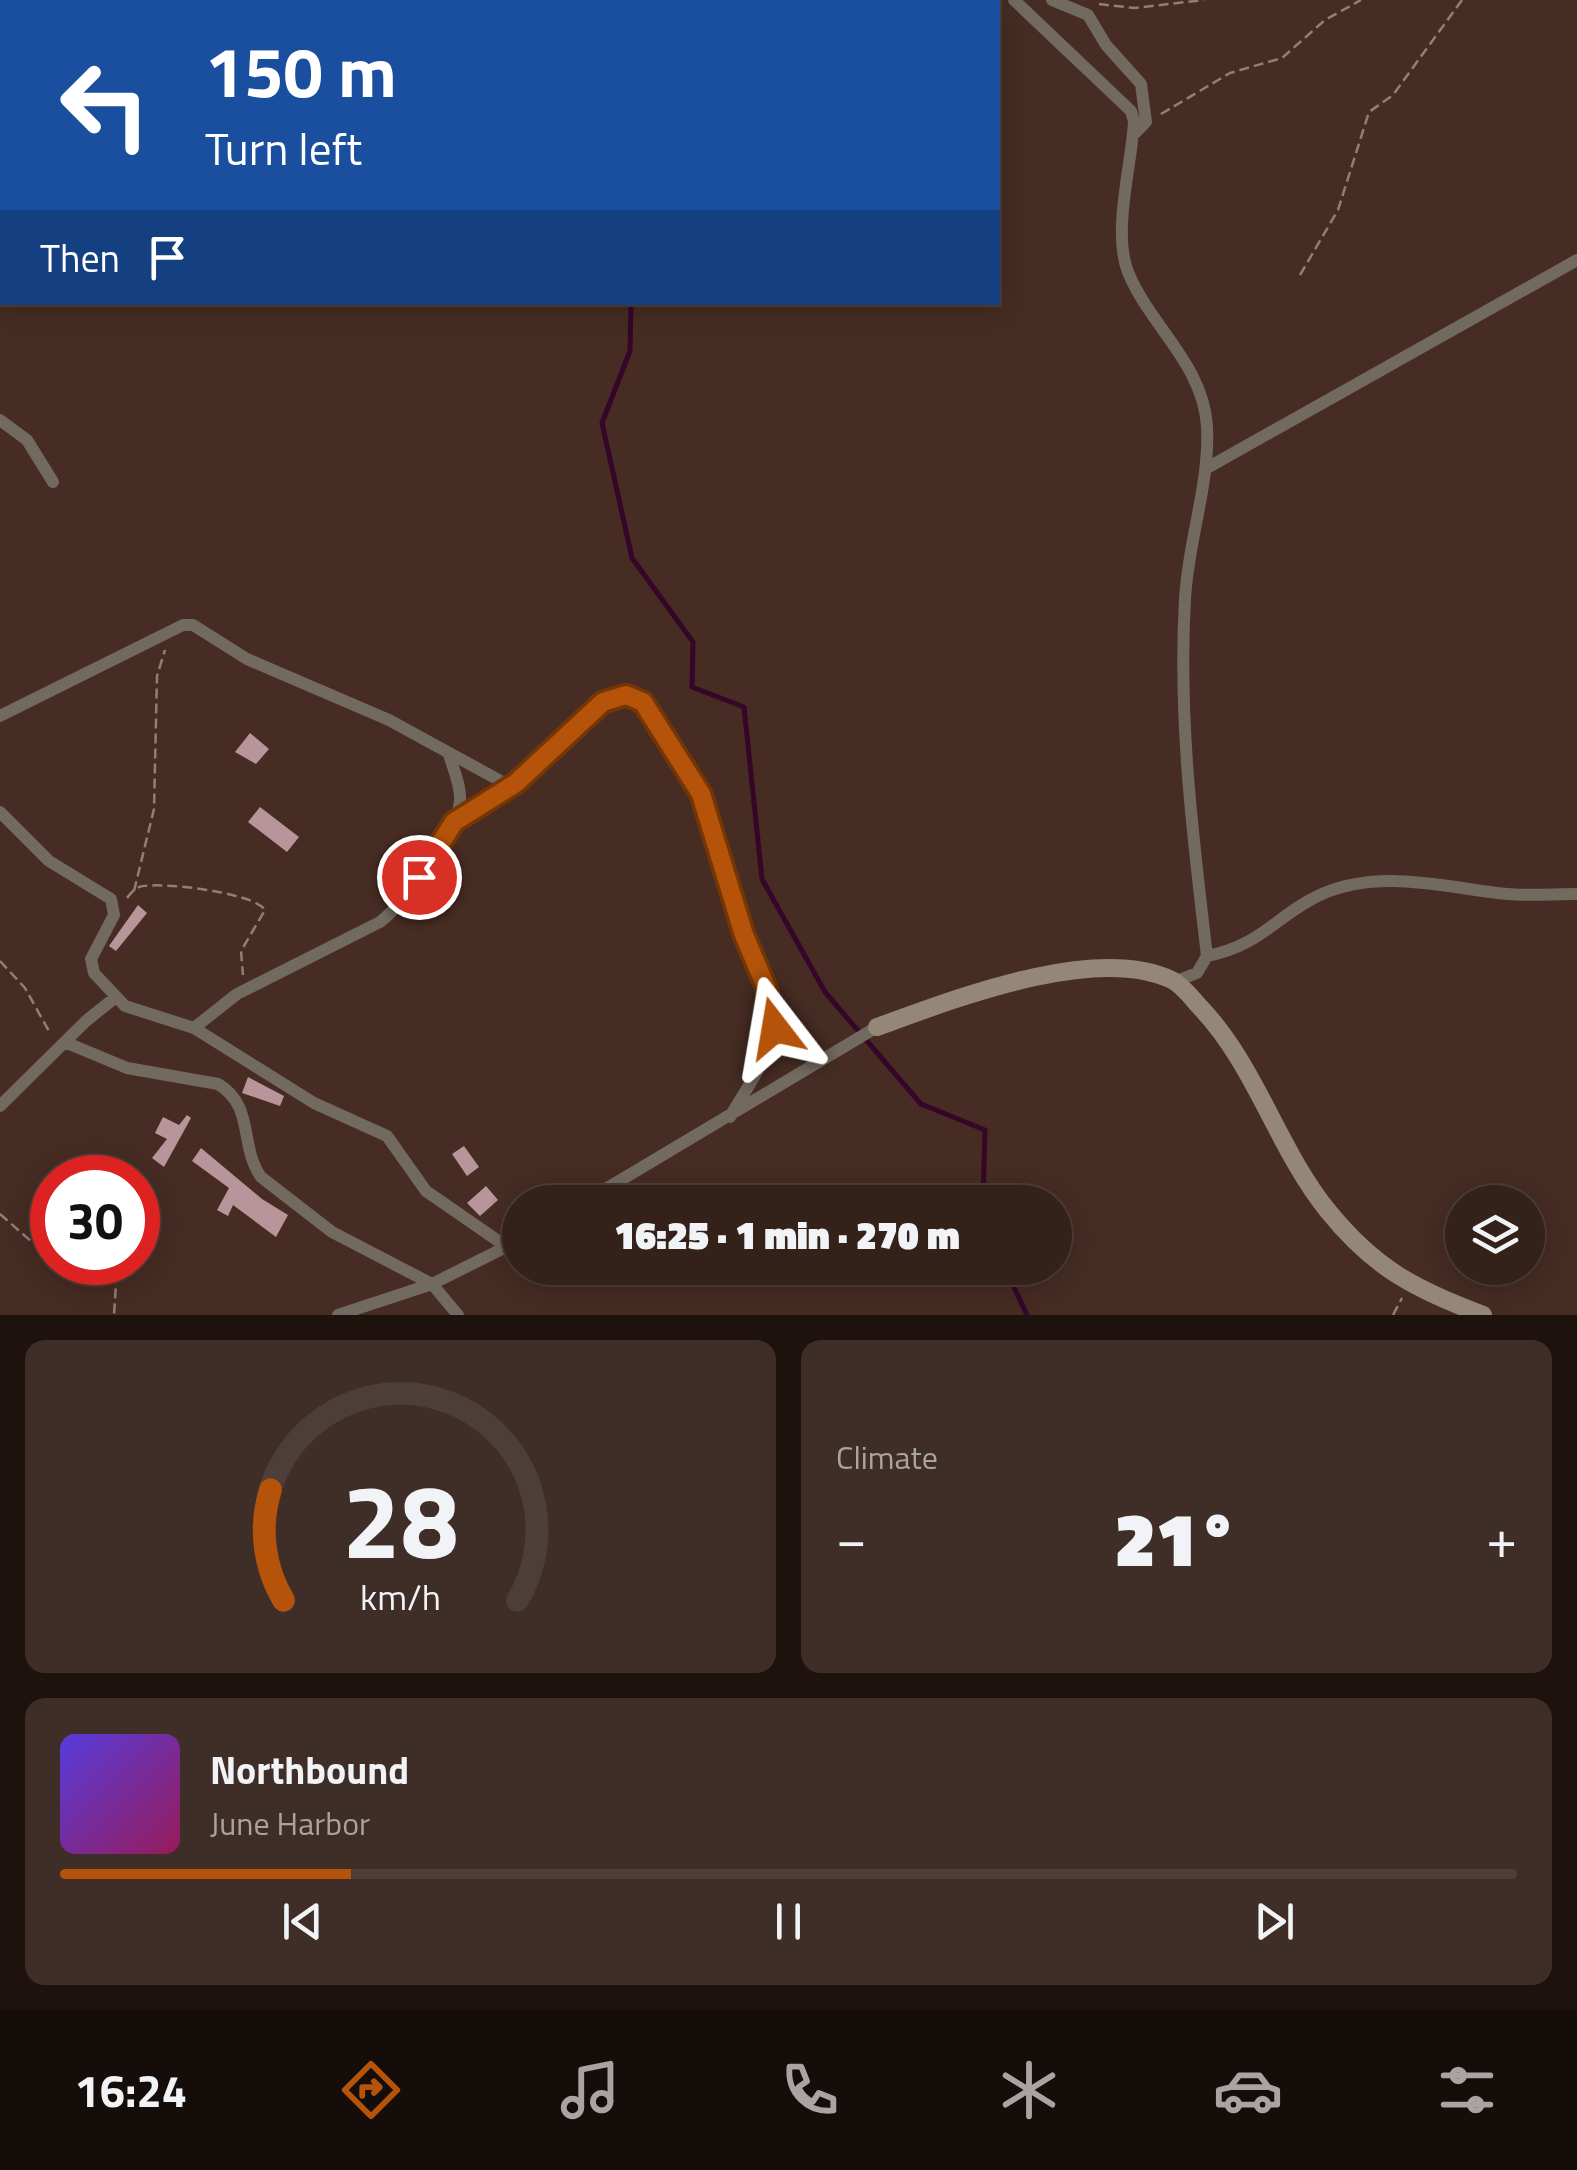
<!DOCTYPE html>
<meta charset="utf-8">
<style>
:root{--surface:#34211a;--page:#3f2e27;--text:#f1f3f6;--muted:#a9a3a2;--line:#4e3e39;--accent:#b45309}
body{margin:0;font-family:"Titillium Web",sans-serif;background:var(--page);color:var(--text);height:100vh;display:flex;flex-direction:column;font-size:38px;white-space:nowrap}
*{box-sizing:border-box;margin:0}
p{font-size:32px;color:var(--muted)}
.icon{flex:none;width:55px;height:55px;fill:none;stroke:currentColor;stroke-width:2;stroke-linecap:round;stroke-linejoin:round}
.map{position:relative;height:1315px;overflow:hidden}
.panel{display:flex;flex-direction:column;gap:25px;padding:25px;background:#1d120e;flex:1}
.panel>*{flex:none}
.guide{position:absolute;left:0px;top:0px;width:1000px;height:305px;box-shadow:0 5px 25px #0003,0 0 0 2px var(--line);background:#1a4fa0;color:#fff;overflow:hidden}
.buttons{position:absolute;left:1445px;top:1185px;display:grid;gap:20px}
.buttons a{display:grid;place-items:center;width:100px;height:100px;border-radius:50%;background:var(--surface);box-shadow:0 5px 25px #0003,0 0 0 2px var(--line);font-size:50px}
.speed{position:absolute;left:30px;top:1155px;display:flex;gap:20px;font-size:50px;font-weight:700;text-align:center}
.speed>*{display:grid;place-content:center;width:130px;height:130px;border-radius:50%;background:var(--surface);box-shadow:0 5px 25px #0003,0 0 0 2px var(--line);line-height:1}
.speed .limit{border:15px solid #d22;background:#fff;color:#111}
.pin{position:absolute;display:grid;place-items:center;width:85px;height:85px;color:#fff;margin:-42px;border:5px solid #fff;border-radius:50%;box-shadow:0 2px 10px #0007}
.me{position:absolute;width:110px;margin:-55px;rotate:346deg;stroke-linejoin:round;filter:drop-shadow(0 0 8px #0008)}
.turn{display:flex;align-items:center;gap:35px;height:210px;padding:0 40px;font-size:45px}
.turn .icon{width:130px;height:130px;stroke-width:2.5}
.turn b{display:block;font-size:70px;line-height:85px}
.then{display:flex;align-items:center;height:95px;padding:0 40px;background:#0003;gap:20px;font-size:38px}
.big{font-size:75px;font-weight:800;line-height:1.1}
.panel .widget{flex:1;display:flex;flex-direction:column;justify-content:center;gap:15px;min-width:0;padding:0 35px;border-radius:20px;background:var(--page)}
.panel .dial{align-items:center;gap:0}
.dial svg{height:260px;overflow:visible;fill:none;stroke:var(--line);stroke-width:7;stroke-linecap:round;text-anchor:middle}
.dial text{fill:var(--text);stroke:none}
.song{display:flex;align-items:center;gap:30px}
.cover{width:120px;height:120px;border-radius:15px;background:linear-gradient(135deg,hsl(250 70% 55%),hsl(330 70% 35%))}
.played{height:10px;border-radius:5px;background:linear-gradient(90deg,var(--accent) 20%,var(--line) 20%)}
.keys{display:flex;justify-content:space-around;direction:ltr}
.heat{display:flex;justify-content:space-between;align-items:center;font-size:55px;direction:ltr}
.panel .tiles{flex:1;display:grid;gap:25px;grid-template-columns:1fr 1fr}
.widget:last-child{grid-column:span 2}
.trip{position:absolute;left:502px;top:1185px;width:570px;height:100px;border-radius:50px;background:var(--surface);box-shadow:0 5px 25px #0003,0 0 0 2px var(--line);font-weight:800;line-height:100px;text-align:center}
.menu{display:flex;height:160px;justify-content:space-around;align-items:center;background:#150d0a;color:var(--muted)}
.menu .icon{width:70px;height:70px}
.menu .selected{color:var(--accent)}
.menu b{font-size:45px;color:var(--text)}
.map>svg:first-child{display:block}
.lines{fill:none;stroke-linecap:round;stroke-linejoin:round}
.stream{stroke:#35062a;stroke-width:5}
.building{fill:#b8959a}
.path{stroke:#937e76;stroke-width:2.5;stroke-dasharray:10 5;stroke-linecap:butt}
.street{stroke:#72695f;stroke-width:12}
.secondary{stroke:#958778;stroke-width:18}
.route-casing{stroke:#753606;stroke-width:25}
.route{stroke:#b45309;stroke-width:18}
</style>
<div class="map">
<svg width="1577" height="1315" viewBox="0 0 1577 1315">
<rect width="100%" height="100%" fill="#462c23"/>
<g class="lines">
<path class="stream" d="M631,302l-1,49 -28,72 30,135 61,84 -1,45 52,20 18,172 63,113 96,112 64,26 -2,72
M1005,1268l22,47"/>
</g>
<path class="building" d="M250,733l19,16 -13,15 -21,-12z
M260,807l39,30 -12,15 -39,-30z
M138,905l9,8 -31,38 -7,-5z
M248,1077l36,19 -4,10 -38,-13z
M187,1115l4,3 -27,49 -12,-9 15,-19 -12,-6 8,-16 16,8z
M464,1146l15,21 -12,9 -15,-22z
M201,1148l61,51 26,16 -12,22 -43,-32 -5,11 -11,-6 12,-22 -37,-27z
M486,1186l12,14 -18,16 -13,-13z"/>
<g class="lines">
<path class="path" d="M1099,4l35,4 70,-8
M1161,114l69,-41 52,-15 43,-38 36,-20
M1300,275l38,-65 31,-98 24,-17 69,-95
M134,891l20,-82 3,-133 8,-26
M127,898c4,-5 6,-8 12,-11 17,-6 115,5 126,23l-24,41 2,24
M0,961l25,27 25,45
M0,1214l41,36 11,3
M103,1262l13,22 -2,31
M1393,1315l9,-17"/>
<path class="street" d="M1014,0l117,111 3,10c-2,43 -22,110 -6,151 22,54 75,92 79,154 3,58 -19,115 -22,173 -7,121 8,238 22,357
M1052,0l36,15 18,30 35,39 5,38 -13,13
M0,7l2,2
M0,117l2,-2
M0,420l27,20 26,42
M1207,468l370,-208
M0,716l183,-91h10l54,34 142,61 117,64 10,-1 96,-87 31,6 58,92 72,219c4,37 -26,73 -43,104
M0,812l49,49 62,38 3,16 -23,44 3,14 31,33 69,22 120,75 73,33 39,55 81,56
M454,822l58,-37
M1176,981l21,-8 10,-17c56,-11 70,-42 115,-62 59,-26 125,-6 185,0 23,2 47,0 70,0
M194,1028l43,-34 143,-72c26,-20 78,-88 80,-122 1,-15 -7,-31 -11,-46
M67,1043l60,25 91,16c37,22 21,62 43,93l71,55 100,52 26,31
M0,1106l86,-85 30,-24
M584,1202l293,-175
M338,1315l94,-31 88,-44"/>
<path class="secondary" d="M877,1027c75,-27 218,-84 295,-47 10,5 19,17 27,26 57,59 78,142 129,205 48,59 86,77 155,104"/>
</g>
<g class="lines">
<g class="route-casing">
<path id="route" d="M419,877l35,-55 62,-39 87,-81 23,-7 17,7 58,92 43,141 22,52 9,41"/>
</g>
<use href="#route" class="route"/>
</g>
</svg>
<div class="buttons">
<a><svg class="icon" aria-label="layers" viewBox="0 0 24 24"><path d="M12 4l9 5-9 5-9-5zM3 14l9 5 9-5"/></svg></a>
</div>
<div class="speed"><div class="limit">30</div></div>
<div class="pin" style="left:419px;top:877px;background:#d93025"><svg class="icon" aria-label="arrive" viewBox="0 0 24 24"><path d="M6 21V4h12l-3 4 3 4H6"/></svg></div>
<svg class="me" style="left:775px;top:1028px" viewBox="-20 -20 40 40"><path d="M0-17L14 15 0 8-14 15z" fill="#b45309" stroke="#fff" stroke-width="4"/></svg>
<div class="trip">16:25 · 1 min · 270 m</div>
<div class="guide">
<div class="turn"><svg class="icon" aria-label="left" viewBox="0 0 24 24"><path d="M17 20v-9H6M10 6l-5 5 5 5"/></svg><div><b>150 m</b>Turn left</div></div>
<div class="then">Then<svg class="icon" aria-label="arrive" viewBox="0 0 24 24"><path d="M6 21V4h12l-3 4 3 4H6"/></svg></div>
</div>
</div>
<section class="panel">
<div class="tiles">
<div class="widget dial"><svg viewBox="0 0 100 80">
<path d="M14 69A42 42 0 1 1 86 69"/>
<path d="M14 69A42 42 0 0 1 10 35" stroke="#b45309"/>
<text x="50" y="56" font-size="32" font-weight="700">28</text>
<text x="50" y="72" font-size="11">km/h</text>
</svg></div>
<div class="widget"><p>Climate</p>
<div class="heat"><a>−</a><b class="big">21°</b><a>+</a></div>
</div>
<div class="widget">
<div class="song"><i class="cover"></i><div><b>Northbound</b><p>June Harbor</p></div></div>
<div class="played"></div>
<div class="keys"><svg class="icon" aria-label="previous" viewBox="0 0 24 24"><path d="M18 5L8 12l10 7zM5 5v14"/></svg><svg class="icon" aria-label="pause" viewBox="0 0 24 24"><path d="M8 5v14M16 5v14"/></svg><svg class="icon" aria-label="next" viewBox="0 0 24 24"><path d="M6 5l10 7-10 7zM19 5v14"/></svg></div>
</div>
</div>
</section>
<nav class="menu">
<b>16:24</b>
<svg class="icon selected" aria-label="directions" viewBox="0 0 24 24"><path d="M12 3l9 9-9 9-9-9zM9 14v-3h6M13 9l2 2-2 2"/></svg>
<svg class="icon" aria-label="music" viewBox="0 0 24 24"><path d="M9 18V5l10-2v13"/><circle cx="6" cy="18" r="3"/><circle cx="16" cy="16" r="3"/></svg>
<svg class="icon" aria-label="phone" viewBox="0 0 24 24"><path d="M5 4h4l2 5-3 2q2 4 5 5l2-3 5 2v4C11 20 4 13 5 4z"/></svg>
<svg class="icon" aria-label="climate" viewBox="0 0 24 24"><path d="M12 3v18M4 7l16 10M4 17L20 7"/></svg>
<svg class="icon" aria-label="car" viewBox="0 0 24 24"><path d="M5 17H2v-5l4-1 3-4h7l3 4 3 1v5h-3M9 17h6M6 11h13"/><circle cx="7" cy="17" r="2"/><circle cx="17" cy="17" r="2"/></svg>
<svg class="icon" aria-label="filters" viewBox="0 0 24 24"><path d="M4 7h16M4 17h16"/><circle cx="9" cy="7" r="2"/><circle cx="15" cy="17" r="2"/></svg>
</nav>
